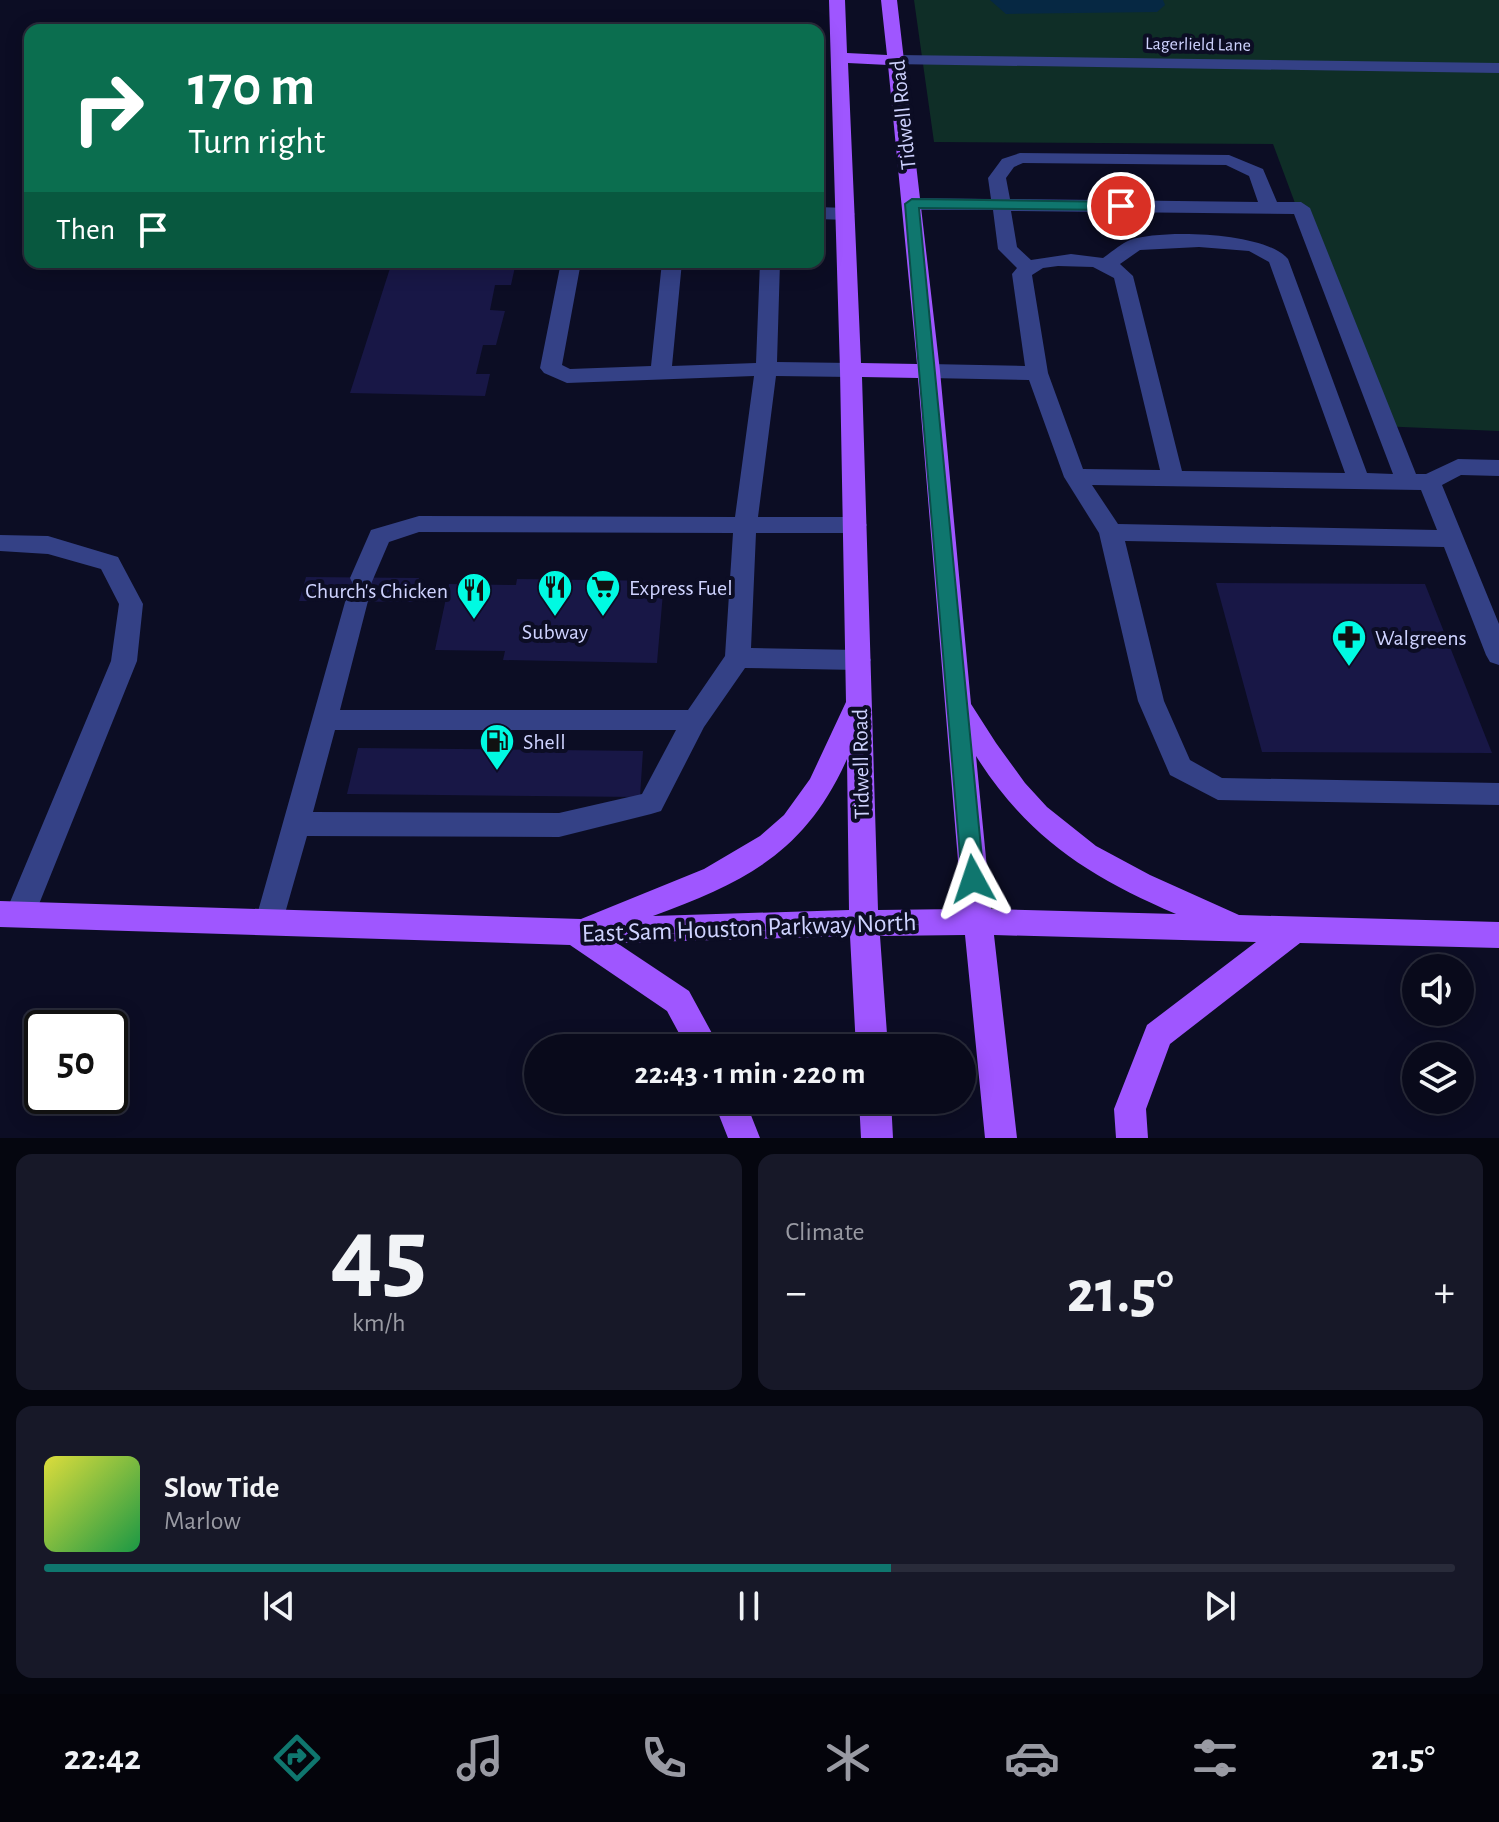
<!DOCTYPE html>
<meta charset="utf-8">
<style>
:root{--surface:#090a1b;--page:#171828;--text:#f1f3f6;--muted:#999aa3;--line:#292b3a;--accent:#0f766e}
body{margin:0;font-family:"Alegreya Sans",sans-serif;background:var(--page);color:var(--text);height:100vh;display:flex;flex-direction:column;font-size:30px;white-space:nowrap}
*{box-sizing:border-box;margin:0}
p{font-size:26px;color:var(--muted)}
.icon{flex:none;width:44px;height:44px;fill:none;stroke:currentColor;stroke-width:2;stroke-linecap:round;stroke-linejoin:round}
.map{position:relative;height:1138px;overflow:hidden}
.drawer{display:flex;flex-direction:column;gap:16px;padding:16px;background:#05060f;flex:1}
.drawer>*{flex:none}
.banner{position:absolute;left:24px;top:24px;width:800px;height:244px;border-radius:16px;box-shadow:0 4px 20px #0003,0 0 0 2px var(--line);background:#0b6e4f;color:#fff;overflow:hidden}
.controls{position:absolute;left:1402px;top:954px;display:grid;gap:16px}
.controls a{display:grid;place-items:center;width:72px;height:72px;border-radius:50%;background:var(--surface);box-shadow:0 4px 20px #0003,0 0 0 2px var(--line);font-size:40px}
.speed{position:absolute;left:24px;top:1010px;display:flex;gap:16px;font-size:40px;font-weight:700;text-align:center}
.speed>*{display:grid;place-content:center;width:104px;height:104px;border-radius:50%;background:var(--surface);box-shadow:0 4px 20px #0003,0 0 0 2px var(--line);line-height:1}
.speed .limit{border:4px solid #111;border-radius:12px;background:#fff;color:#111}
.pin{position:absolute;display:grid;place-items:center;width:68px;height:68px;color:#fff;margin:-34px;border:4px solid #fff;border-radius:50%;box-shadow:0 2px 8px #0007}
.me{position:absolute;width:88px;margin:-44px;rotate:355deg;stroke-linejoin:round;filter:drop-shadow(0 0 6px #0008)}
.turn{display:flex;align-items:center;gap:28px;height:168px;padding:0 32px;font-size:36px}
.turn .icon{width:104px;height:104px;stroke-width:2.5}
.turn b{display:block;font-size:56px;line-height:68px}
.then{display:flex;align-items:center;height:76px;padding:0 32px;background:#0003;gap:16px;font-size:30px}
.big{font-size:60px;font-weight:700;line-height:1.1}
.drawer .tile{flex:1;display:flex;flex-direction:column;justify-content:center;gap:12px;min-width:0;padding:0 28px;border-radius:16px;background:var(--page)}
.drawer .dial{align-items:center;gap:0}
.dial b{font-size:104px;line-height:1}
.song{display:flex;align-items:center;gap:24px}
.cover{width:96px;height:96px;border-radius:12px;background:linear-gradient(135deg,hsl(60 70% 55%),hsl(140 70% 35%))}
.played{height:8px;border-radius:4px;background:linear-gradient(90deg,var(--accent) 60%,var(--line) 60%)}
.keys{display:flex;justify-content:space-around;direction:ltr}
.heat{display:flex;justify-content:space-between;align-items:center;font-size:44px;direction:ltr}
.drawer .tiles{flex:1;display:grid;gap:16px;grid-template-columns:1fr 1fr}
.tile:last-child{grid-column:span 2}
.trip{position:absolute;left:524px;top:1034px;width:452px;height:80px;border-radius:40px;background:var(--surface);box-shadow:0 4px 20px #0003,0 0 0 2px var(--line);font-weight:700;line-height:80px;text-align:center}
.tabs{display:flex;height:128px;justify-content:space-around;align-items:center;background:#04040b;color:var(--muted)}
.tabs .icon{width:56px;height:56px}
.tabs .selected{color:var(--accent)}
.tabs b{font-size:36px;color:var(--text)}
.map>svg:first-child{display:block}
.green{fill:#0f2e27}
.water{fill:#062843}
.building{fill:#181746}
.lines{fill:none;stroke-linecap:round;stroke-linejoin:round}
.minor{fill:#344186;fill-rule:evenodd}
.major{fill:#9f56ff;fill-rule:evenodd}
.route{fill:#0f766e;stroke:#0a4d48;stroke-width:2}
.labels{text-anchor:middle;stroke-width:8;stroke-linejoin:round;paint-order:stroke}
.far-street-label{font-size:18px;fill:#cfd3ff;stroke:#0c0d24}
.street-label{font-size:22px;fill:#cfd3ff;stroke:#0c0d24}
.poi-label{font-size:22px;fill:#cfd3ff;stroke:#0c0d24;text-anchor:start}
.near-street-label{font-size:26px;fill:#cfd3ff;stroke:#0c0d24}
</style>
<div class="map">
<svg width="1499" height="1138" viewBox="0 0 1499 1138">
<rect width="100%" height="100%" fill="#0c0d24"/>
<path class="green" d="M914,0h585v431l-121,-5 -105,-282 -339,-2z"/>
<path class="water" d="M990,0h173l2,5 -8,7 -151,2z"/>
<path class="building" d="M392,262h124l-5,23h-16l-5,25 15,1 -9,34h-13l-7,29h14l-5,22 -135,-3z
M306,577l113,1 -5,24 -115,-1z
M517,579l147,2 -7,82 -154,-3 2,-9 -70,-1 14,-66 67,1z
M1216,583l209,1 67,169 -230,-1z
M358,748l285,3 -3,46 -293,-3z"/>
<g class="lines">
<path class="minor" d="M897,55l602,8v10l-608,-9 -2,-4 2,-4z
M1020,153l209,2 34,14 14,33h24l9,6 106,266h10l32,-15 41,1v16l-38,-1 -19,10 57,139v41l-9,-3 -4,-7 -42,-108 -319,-6 39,160 26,59 32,18 277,5v22l-281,-5 -48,-25 -32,-74 -39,-168 -35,-56 -35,-97 -100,-2 -11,-7 11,-7 96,2 -13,-92 5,-6 -19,-19 -5,-39h-81l-9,-6 9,-6 79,1 -3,-21 14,-19zM1023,163l203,2 23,11 9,26 -248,-3 -4,-21 8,-11zM1011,211l283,3 99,260 -26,-1 -79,-214c-22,-27 -127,-30 -158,-19 -10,4 -18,12 -27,18l-32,-4 -40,6 -14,-13zM1199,247l50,4 20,11 76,211 -163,-2 -49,-195 -13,-12 20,-14zM1058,266l35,1 21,11 46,192 -77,-1 -35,-96 -16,-98 11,-7zM1092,485l329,5 16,40 -319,-6z
M818,207l28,1 9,6 -9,6 -28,-1z
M561,262h20l-19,103 8,4 81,-3 11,-104h20l-10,104 84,-3 4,-101h20l-3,100 74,1 11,7 -11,7 -75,-1 -18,141h97l8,2 4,6 -4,6 -8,2h-99l-5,115 107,2 9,3 4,7 -4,7 -9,3 -113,-2 -41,59 -43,84 -10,3 -92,23 -252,-1 -27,95 -10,4 -10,-4 -5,-9 92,-327 9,-3 9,3 3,6 -28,109h348l37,-54 8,-123 -314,-1 -30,10 -18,42 -9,3 -9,-3 -3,-6 21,-48 48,-14 316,1 19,-141 -187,7 -23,-10 -4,-5zM335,730h341l-34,64 -83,19 -246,-1z
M0,535l48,1 70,21 25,47 -6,57 -102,253 -5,9 -10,4 -10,-4 -5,-9 106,-253 8,-57 -18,-35 -53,-15 -48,-3z"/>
<path class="major" d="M829,0h16l2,53 40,2 -6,-55h16l43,371 31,333 25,39 29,40 22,24 49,39 54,29 89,40 260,7v26l-199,-5 -130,101 -24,65 2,29h-32l-2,-29 33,-84 109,-83 -262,-7 23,203h-32l-20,-203 -85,1 8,112h-32l-6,-112 -233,7 72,48 31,57h-33l-20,-37 -97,-66 -570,-18v-26l581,18 123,-50 56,-33 24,-21 26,-36 36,-77 -6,-332zM848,63l40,2 29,299 -56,-1zM862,377l56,1 44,531 -84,1zM976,756c51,81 113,121 200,158l-185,-5zM847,759l2,151 -196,6c92,-34 152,-63 194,-157z
M713,1100h32l15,38h-32z
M859,1100h32l2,38h-32z"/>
</g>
<path class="route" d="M912,199l209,3 7,4 -7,4 -202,-2 65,671 -3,7 -8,3 -8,-3 -3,-7 -57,-675z"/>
<defs>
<g id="restaurant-pin" transform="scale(1.8)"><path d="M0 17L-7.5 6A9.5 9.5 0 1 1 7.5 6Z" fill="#00fae2" stroke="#0c0d24"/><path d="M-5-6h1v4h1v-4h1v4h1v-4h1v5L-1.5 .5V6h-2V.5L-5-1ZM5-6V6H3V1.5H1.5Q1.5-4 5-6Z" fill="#111"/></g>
<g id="supermarket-pin" transform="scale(1.8)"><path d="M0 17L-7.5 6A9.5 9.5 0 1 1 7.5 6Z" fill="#00fae2" stroke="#0c0d24"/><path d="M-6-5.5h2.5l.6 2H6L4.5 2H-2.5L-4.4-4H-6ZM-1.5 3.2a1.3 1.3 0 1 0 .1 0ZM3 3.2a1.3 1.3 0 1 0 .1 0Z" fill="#111"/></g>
<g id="pharmacy-pin" transform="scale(1.8)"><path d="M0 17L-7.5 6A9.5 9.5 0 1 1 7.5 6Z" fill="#00fae2" stroke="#0c0d24"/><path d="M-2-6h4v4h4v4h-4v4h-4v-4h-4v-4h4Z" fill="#111"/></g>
<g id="fuel-pin" transform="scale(1.8)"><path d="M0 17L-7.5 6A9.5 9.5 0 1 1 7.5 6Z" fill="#00fae2" stroke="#0c0d24"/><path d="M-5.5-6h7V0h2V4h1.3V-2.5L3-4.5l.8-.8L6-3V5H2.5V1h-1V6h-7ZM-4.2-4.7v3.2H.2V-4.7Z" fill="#111"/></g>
</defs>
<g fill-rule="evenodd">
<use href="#restaurant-pin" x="555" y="587"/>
<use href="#supermarket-pin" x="603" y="587"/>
<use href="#restaurant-pin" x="474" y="590"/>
<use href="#pharmacy-pin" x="1349" y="637"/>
<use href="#fuel-pin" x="497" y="741"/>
</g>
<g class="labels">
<g class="far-street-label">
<text transform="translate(1198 44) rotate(1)" y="6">Lagerlield Lane</text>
</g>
<g class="street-label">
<text transform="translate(902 115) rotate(-96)" y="8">Tidwell Road</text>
<text transform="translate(860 764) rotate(-91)" y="8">Tidwell Road</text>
</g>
<g class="poi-label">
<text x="629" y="595">Express Fuel</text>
<text x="448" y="598" text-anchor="end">Church's Chicken</text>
<text x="555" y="639" text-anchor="middle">Subway</text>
<text x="1375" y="645">Walgreens</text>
<text x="523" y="749">Shell</text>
</g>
<g class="near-street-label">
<text transform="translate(749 927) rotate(-2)" y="9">East Sam Houston Parkway North</text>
</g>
</g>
</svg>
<div class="controls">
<a><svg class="icon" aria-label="sound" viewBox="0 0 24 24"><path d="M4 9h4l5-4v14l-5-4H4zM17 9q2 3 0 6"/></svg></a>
<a><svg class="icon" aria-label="layers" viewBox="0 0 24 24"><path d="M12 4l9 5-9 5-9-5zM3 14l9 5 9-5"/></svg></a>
</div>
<div class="speed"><div class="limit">50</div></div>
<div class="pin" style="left:1121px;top:206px;background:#d93025"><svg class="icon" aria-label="arrive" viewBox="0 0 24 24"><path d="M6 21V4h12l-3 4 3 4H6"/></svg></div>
<svg class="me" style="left:973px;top:879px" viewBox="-20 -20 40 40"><path d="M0-17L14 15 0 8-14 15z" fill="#0f766e" stroke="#fff" stroke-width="4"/></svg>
<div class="trip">22:43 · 1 min · 220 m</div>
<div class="banner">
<div class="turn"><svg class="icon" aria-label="right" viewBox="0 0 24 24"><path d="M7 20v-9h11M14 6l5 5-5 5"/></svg><div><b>170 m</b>Turn right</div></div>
<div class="then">Then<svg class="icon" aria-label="arrive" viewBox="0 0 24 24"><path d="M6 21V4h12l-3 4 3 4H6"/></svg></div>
</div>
</div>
<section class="drawer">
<div class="tiles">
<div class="tile dial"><b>45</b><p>km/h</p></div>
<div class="tile"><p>Climate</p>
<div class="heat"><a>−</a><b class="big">21.5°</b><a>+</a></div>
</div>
<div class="tile">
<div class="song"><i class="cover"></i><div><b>Slow Tide</b><p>Marlow</p></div></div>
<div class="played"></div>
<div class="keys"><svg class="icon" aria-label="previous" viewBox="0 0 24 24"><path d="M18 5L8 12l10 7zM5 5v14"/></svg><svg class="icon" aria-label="pause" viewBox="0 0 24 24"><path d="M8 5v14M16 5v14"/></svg><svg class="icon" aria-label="next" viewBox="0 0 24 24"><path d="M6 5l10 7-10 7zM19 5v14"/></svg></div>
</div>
</div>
</section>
<nav class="tabs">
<b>22:42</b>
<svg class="icon selected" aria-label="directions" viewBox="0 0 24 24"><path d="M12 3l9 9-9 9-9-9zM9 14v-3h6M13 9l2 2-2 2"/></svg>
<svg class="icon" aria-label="music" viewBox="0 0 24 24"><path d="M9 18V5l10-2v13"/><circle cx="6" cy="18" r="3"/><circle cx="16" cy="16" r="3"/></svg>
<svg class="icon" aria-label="phone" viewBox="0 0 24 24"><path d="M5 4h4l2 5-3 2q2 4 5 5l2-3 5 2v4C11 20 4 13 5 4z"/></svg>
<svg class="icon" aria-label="climate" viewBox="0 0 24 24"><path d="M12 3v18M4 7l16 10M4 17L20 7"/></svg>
<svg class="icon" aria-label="car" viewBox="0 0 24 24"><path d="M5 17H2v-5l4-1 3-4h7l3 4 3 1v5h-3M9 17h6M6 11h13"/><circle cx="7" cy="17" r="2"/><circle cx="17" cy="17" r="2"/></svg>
<svg class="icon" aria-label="filters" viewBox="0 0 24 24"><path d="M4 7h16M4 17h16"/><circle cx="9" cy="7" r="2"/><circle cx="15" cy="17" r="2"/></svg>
<b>21.5°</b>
</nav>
